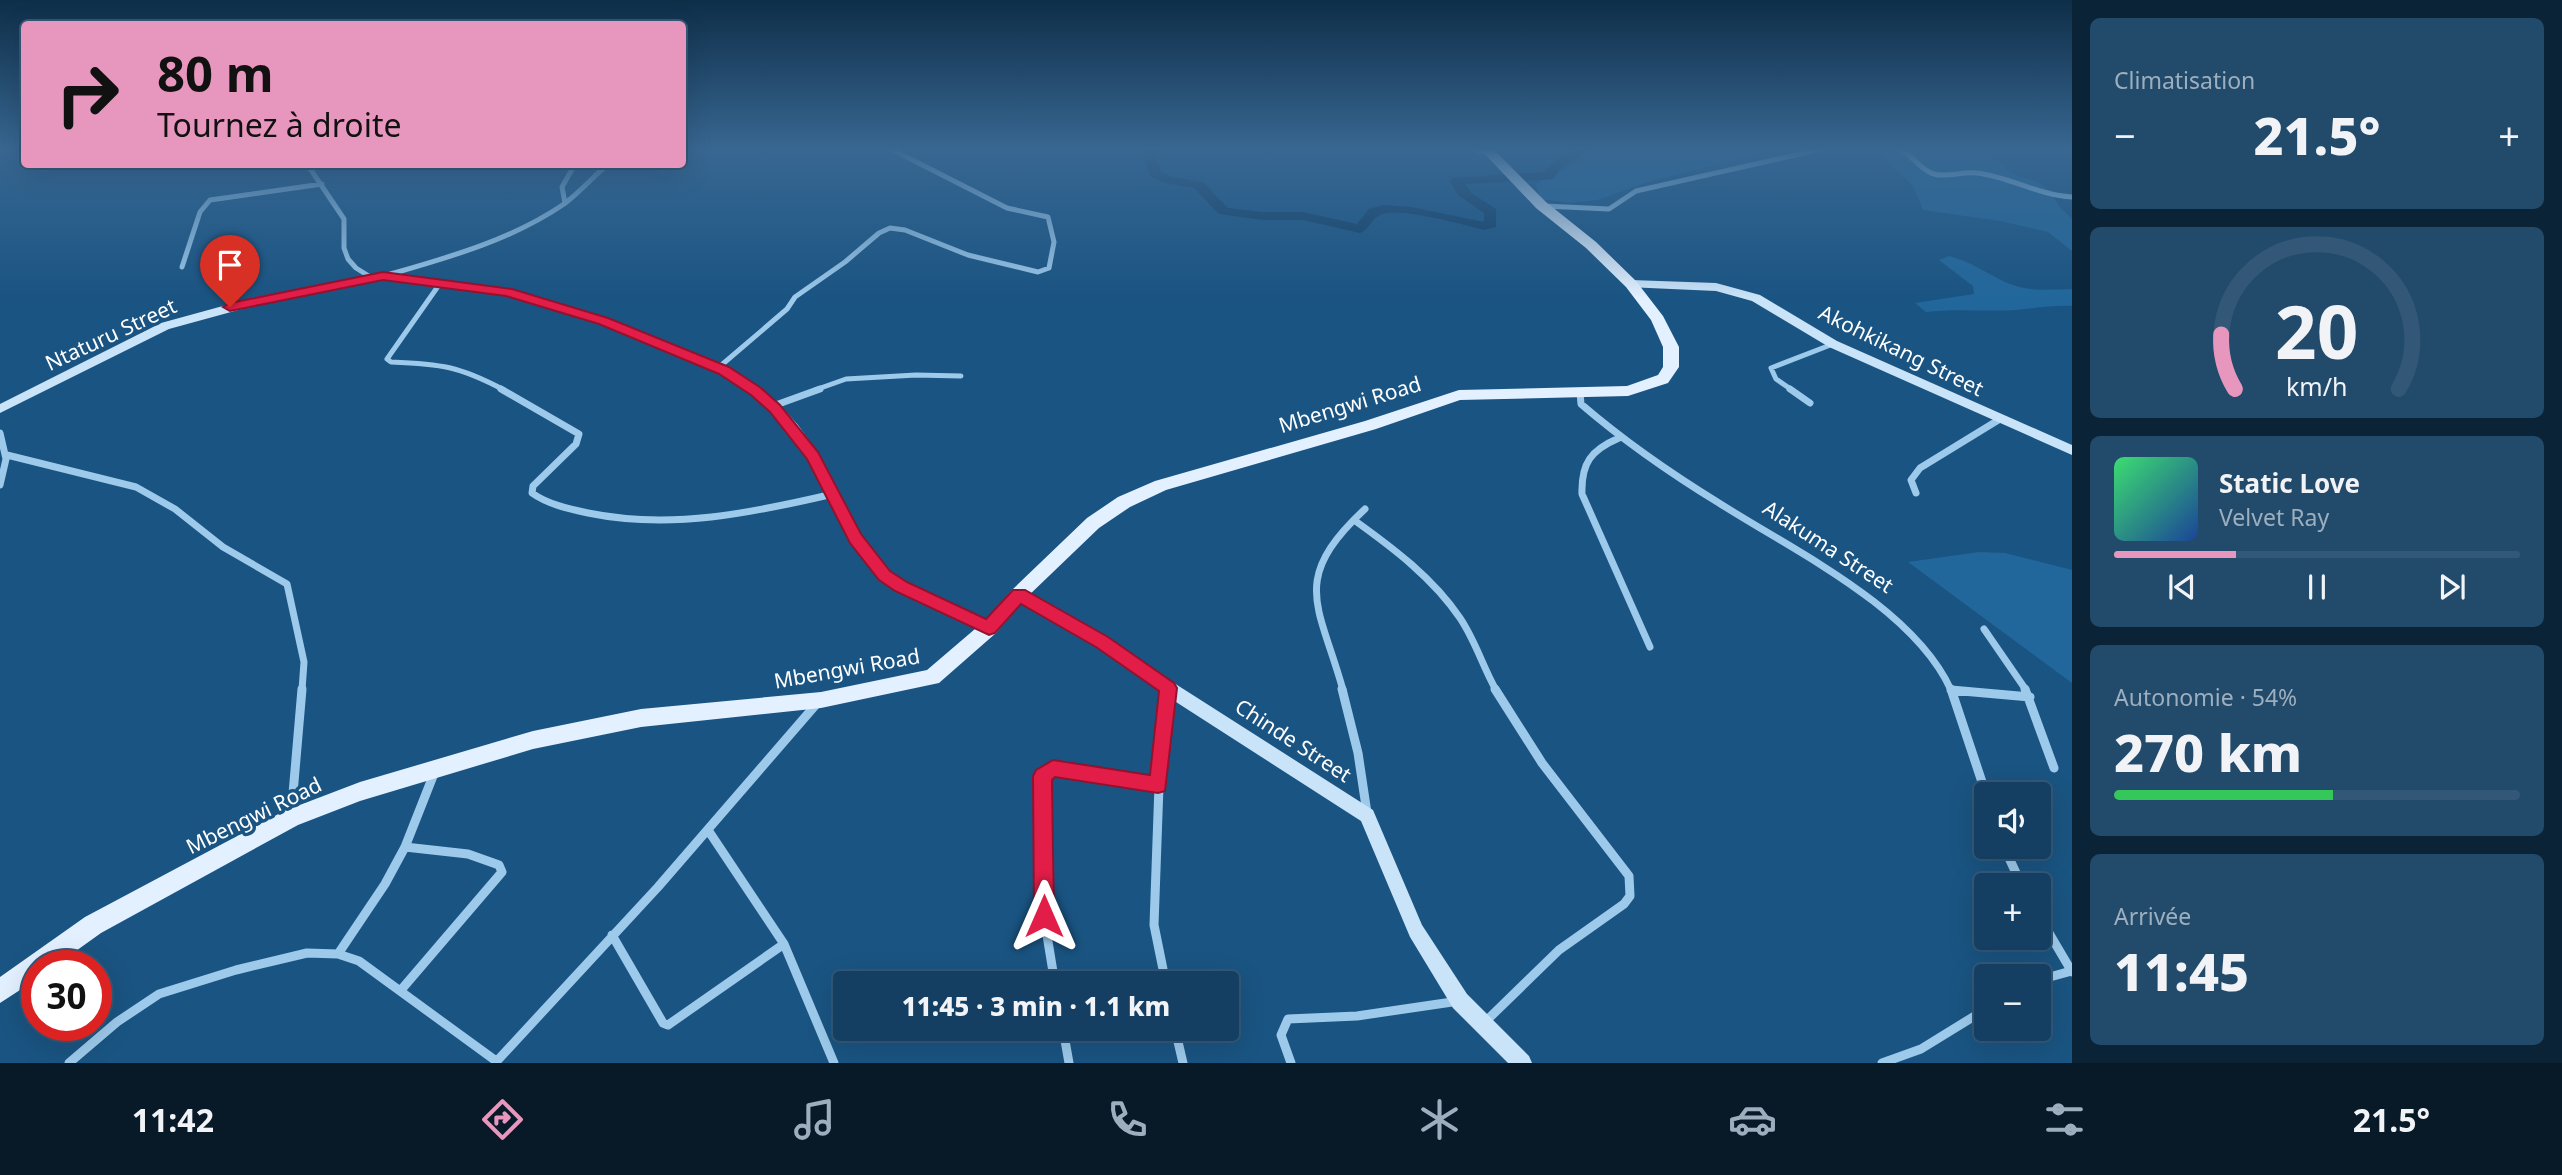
<!DOCTYPE html>
<html lang="fr">
<meta charset="utf-8">
<style>
:root{--surface:#143f62;--page:#214a6b;--text:#f1f3f6;--muted:#9dafbe;--line:#335877;--accent:#e797bd}
body{margin:0;font-family:"Noto Sans",sans-serif;background:var(--page);color:var(--text);height:100vh;display:flex;flex-direction:column;font-size:26px;white-space:nowrap}
*{box-sizing:border-box;margin:0}
p{font-size:23px;color:var(--muted)}
.icon{flex:none;width:38px;height:38px;fill:none;stroke:currentColor;stroke-width:2;stroke-linecap:round;stroke-linejoin:round}
.map{position:relative;flex:1;overflow:hidden}
.details{display:flex;flex-direction:column;gap:18px;padding:18px;background:#0b2336;width:490px}
.details>*{flex:none}
.top-card{position:absolute;left:21px;top:21px;width:665px;height:147px;border-radius:7px;box-shadow:0 7px 28px #0002,0 0 0 2px var(--line);background:#e797bd;color:#111;overflow:hidden}
.buttons{position:absolute;left:1974px;top:782px;display:grid;gap:14px}
.buttons a{display:grid;place-items:center;width:77px;height:77px;border-radius:7px;background:var(--surface);box-shadow:0 7px 28px #0002,0 0 0 2px var(--line);font-size:35px}
.speed{position:absolute;left:21px;top:950px;display:flex;gap:14px;font-size:35px;font-weight:700;text-align:center}
.speed>*{display:grid;place-content:center;width:91px;height:91px;border-radius:50%;background:var(--surface);box-shadow:0 7px 28px #0002,0 0 0 2px var(--line);line-height:1}
.speed .limit{border:10px solid #d22;background:#fff;color:#111}
.pin{position:absolute;display:grid;place-items:center;width:60px;height:60px;color:#fff;margin:-72px -30px;border-radius:50% 50% 50% 0;rotate:-45deg;box-shadow:0 0 7px #0007}
.pin .icon{rotate:45deg}
.me{position:absolute;width:77px;margin:-38px;rotate:0deg;stroke-linejoin:round;filter:drop-shadow(0 0 5px #0008)}
.turn{display:flex;align-items:center;gap:24px;height:147px;padding:0 21px;font-size:32px}
.turn .icon{width:91px;height:91px;stroke-width:2.5}
.turn b{display:block;font-size:49px;line-height:60px}
.big{font-size:52px;font-weight:800;line-height:1.1}
.details .widget{flex:1;display:flex;flex-direction:column;justify-content:center;gap:10px;min-width:0;padding:0 24px;border-radius:10px;background:var(--page)}
.details .dial{align-items:center;gap:0}
.dial svg{height:182px;overflow:visible;fill:none;stroke:var(--line);stroke-width:7;stroke-linecap:round;text-anchor:middle}
.dial text{fill:var(--text);stroke:none}
.song{display:flex;align-items:center;gap:21px}
.cover{width:84px;height:84px;border-radius:10px;background:linear-gradient(135deg,hsl(140 70% 55%),hsl(220 70% 35%))}
.played{height:7px;border-radius:4px;background:linear-gradient(90deg,var(--accent) 30%,var(--line) 30%)}
.keys{display:flex;justify-content:space-around;direction:ltr}
.heat{display:flex;justify-content:space-between;align-items:center;font-size:38px;direction:ltr}
.charge{height:10px;border-radius:5px;background:linear-gradient(90deg,#34c759 54%,var(--line) 0)}
.trip{position:absolute;left:833px;top:971px;width:406px;height:70px;border-radius:7px;background:var(--surface);box-shadow:0 7px 28px #0002,0 0 0 2px var(--line);font-weight:800;line-height:70px;text-align:center}
.tabs{display:flex;height:112px;justify-content:space-around;align-items:center;background:#081927;color:var(--muted)}
.tabs .icon{width:49px;height:49px}
.tabs .on{color:var(--accent)}
.tabs b{font-size:32px;color:var(--text)}
main{display:flex;flex:1;min-height:0}
.map>svg:first-child{display:block}
.green{fill:#22679b}
.lines{fill:none;stroke-linecap:round;stroke-linejoin:round}
.river{fill:#113c60;fill-rule:evenodd}
.street-far2{stroke:#9dcaeb;stroke-width:5}
.street-far1{stroke:#9dcaeb;stroke-width:7}
.street{stroke:#9dcaeb;stroke-width:9}
.secondary{fill:#c9e3f8;fill-rule:evenodd}
.primary{fill:#e2f0ff;fill-rule:evenodd}
.route{fill:#e11d48;stroke:#92132f;stroke-width:2}
.labels{text-anchor:middle;stroke-width:7;stroke-linejoin:round;paint-order:stroke}
.street-label{font-size:21px;fill:#fff;stroke:#1a5482}
</style>
<main>
<div class="map">
<svg width="2072" height="1063" viewBox="0 0 2072 1063">
<rect width="100%" height="100%" fill="#1a5482"/>
<path class="green" d="M1605,149h169l-129,34 -48,17 -26,3 -30,-4 -6,-15z
M1874,149h86v4l14,4 9,-3 35,22 18,5 13,9 10,16 13,13v32l-24,-19 -48,-11 -77,-11 -10,-24z
M1949,256c21,5 37,17 56,26 22,10 44,8 67,7v17c-19,-1 -37,2 -56,4 -30,2 -60,-2 -90,2l-11,-9 59,-9 -1,-8 -34,-26z
M1979,552l26,1 67,17v113l-164,-121z"/>
<g class="lines">
<path class="river" d="M1150,149h13l-7,9 5,13 12,6 30,5 25,26 35,4h40l54,12 12,-15 14,-4 28,2 73,15v-9l-26,-18 -8,-14 2,-3 92,-6c13,-16 27,-24 47,-23l-28,17 -10,13 -88,5 6,9 25,16v18l-12,3c-21,-5 -86,-24 -104,-15 -9,4 -11,15 -20,18l-57,-13h-40l-44,-6 -25,-26 -29,-5 -15,-7 -7,-19z"/>
<path class="street-far2" d="M1471,149l20,4
M1899,149c14,6 21,21 35,25 14,4 28,-3 43,-1 33,4 61,22 95,24
M307,164l37,55v29l4,11 8,9 16,10
M565,203l-3,-16 13,-23
M1544,206l65,3 27,-18 186,-42
M182,267l18,-55 10,-12 112,-16
M384,276c62,-18 126,-35 180,-72 16,-12 29,-27 44,-40
M441,282l-54,77 4,3c50,2 68,4 113,28
M718,368l69,-59 8,-12 50,-35 34,-29 11,-5 15,2 63,25 70,17 11,-4 5,-26 -6,-25 -41,-9 -116,-59
M815,390l31,-11 70,-4 45,1
M1792,390l-16,-11 -5,-11 62,-24"/>
<path class="street-far1" d="M501,389l78,45 -3,10 -43,42 -1,7c15,11 37,16 56,20 83,17 164,0 245,-19
M1790,389l20,14
M1580,393l1,11c43,37 89,69 138,99 75,48 194,104 232,187
M773,406l47,-17
M0,433l6,26 -6,26
M1619,438c-28,12 -38,25 -37,56l68,153
M7,455l129,32 39,22 48,38 64,37 17,78 -2,28
M1916,493l-5,-13 9,-12 80,-49
M1354,520c39,28 79,58 106,98 15,22 23,49 36,72
M1984,629l42,61
M1343,690c-24,-86 -54,-110 22,-181
M1951,690h4"/>
<path class="street" d="M1342,689l16,64 9,60
M1951,689l35,105
M2025,689l29,79
M1951,690l79,7
M291,817l11,-128
M708,830l76,114 50,119
M2004,847l18,39
M2039,916l33,56
M612,935l51,88 5,2 116,-81
M338,954l47,-70 20,-37 30,-76
M2039,980l32,-9
M1055,984l-11,-67 -1,-141 10,-7 105,16
M1166,984l-12,-59 6,-167 8,-69
M401,990l101,-118 -3,-7 -31,-11 -63,-7
M1484,1023l75,-73 65,-46 6,-8 -1,-20 -87,-113 -47,-74
M1063,1029l6,34
M1175,1029l8,34
M496,1062l162,-175 161,-186
M69,1063l48,-41 42,-28 77,-24 71,-17 31,1 21,7 137,100
M1291,1063l-10,-28 7,-16 69,-3 102,-15
M1882,1063l39,-14 65,-40"/>
<path class="secondary" d="M383,272l129,17 96,29 132,56 40,31 18,20 20,28 43,81 29,38 34,20 70,32 2,4 -2,4 -5,2 -5,-2 -70,-32 -34,-20 -29,-38 -43,-84 -20,-27 -18,-20 -38,-31 -132,-56 -93,-28 -124,-16 -130,26 -84,23 -169,84v-9l161,-81 91,-25z
M1631,280l85,3 44,12 77,46 235,104v10l-243,-108 -77,-46 -36,-10 -89,-4 -2,-3z
M1019,588l88,50 67,45 199,127 49,115 45,69 62,62 3,7h-24l-55,-55 -43,-71 -49,-116 -199,-128 -65,-47 -83,-48 -2,-4 2,-4z"/>
<path class="primary" d="M1480,149h13l53,53 50,40 40,39 27,35 16,31v20l-11,16 -40,13 -168,4 -84,29 -210,61 -36,17 -31,21 -74,71 -29,34 -57,50 -118,25 -180,19 -108,22 -173,52 -62,24 -197,108 -46,33h-18v13l-37,24v-26l85,-60 199,-106 76,-29 173,-51 108,-22 180,-17 106,-22 55,-47 31,-34 74,-71 31,-21 37,-16 210,-60 94,-31 168,-4 31,-11 5,-8v-20l-12,-27 -25,-33 -40,-39 -50,-40z"/>
</g>
<linearGradient id="sky" x2="0" y2="1"><stop stop-color="#0e2e48"/><stop offset="0.5" stop-color="#386792"/><stop offset="1" stop-color="#386792" stop-opacity="0"/></linearGradient>
<rect width="2072" height="298" fill="url(#sky)"/>
<path class="route" d="M383,272l129,17 96,29 121,49 32,21 19,17 38,47 43,82 29,37 17,11 79,37 27,-29h12l83,47 66,46 3,5 -12,103 -7,2 -103,-16 -3,3 2,136 -3,8 -7,3 -7,-3 -3,-8 -1,-140 3,-6 17,-10 97,15 9,-84 -63,-44 -75,-43 -26,29 -6,2 -94,-44 -16,-11 -29,-37 -43,-84 -37,-47 -19,-17 -32,-21 -120,-50 -93,-28 -123,-16 -153,31 -7,-4 7,-4z"/>
<g class="labels">
<g class="street-label">
<text transform="translate(111 335) rotate(-25)" y="7">Ntaturu Street</text>
<text transform="translate(1901 351) rotate(26)" y="7">Akohkikang Street</text>
<text transform="translate(1350 405) rotate(-17)" y="7">Mbengwi Road</text>
<text transform="translate(1828 547) rotate(33)" y="7">Alakuma Street</text>
<text transform="translate(847 669) rotate(-10)" y="7">Mbengwi Road</text>
<text transform="translate(1293 741) rotate(33)" y="7">Chinde Street</text>
<text transform="translate(254 816) rotate(-26)" y="7">Mbengwi Road</text>
</g>
</g>
</svg>
<div class="buttons">
<a><svg class="icon" aria-label="sound" viewBox="0 0 24 24"><path d="M4 9h4l5-4v14l-5-4H4zM17 9q2 3 0 6"/></svg></a>
<a>+</a>
<a>−</a>
</div>
<div class="speed"><div class="limit">30</div></div>
<div class="pin" style="left:230px;top:307px;background:#d93025"><svg class="icon" aria-label="arrive" viewBox="0 0 24 24"><path d="M6 21V4h12l-3 4 3 4H6"/></svg></div>
<svg class="me" style="left:1044px;top:916px" viewBox="-20 -20 40 40"><path d="M0-17L14 15 0 8-14 15z" fill="#e11d48" stroke="#fff" stroke-width="4"/></svg>
<div class="trip">11:45 · 3 min · 1.1 km</div>
<div class="top-card">
<div class="turn"><svg class="icon" aria-label="right" viewBox="0 0 24 24"><path d="M7 20v-9h11M14 6l5 5-5 5"/></svg><div><b>80 m</b>Tournez à droite</div></div>
</div>
</div>
<section class="details">
<div class="widget"><p>Climatisation</p>
<div class="heat"><a>−</a><b class="big">21.5°</b><a>+</a></div>
</div>
<div class="widget dial"><svg viewBox="0 0 100 80">
<path d="M14 69A42 42 0 1 1 86 69"/>
<path d="M14 69A42 42 0 0 1 8 45" stroke="#e797bd"/>
<text x="50" y="56" font-size="32" font-weight="700">20</text>
<text x="50" y="72" font-size="11">km/h</text>
</svg></div>
<div class="widget">
<div class="song"><i class="cover"></i><div><b>Static Love</b><p>Velvet Ray</p></div></div>
<div class="played"></div>
<div class="keys"><svg class="icon" aria-label="previous" viewBox="0 0 24 24"><path d="M18 5L8 12l10 7zM5 5v14"/></svg><svg class="icon" aria-label="pause" viewBox="0 0 24 24"><path d="M8 5v14M16 5v14"/></svg><svg class="icon" aria-label="next" viewBox="0 0 24 24"><path d="M6 5l10 7-10 7zM19 5v14"/></svg></div>
</div>
<div class="widget"><p>Autonomie · 54%</p><b class="big">270 km</b><div class="charge"></div></div>
<div class="widget"><p>Arrivée</p><b class="big">11:45</b></div>
</section>
</main>
<nav class="tabs">
<b>11:42</b>
<svg class="icon on" aria-label="directions" viewBox="0 0 24 24"><path d="M12 3l9 9-9 9-9-9zM9 14v-3h6M13 9l2 2-2 2"/></svg>
<svg class="icon" aria-label="music" viewBox="0 0 24 24"><path d="M9 18V5l10-2v13"/><circle cx="6" cy="18" r="3"/><circle cx="16" cy="16" r="3"/></svg>
<svg class="icon" aria-label="phone" viewBox="0 0 24 24"><path d="M5 4h4l2 5-3 2q2 4 5 5l2-3 5 2v4C11 20 4 13 5 4z"/></svg>
<svg class="icon" aria-label="climate" viewBox="0 0 24 24"><path d="M12 3v18M4 7l16 10M4 17L20 7"/></svg>
<svg class="icon" aria-label="car" viewBox="0 0 24 24"><path d="M5 17H2v-5l4-1 3-4h7l3 4 3 1v5h-3M9 17h6M6 11h13"/><circle cx="7" cy="17" r="2"/><circle cx="17" cy="17" r="2"/></svg>
<svg class="icon" aria-label="filters" viewBox="0 0 24 24"><path d="M4 7h16M4 17h16"/><circle cx="9" cy="7" r="2"/><circle cx="15" cy="17" r="2"/></svg>
<b>21.5°</b>
</nav>
